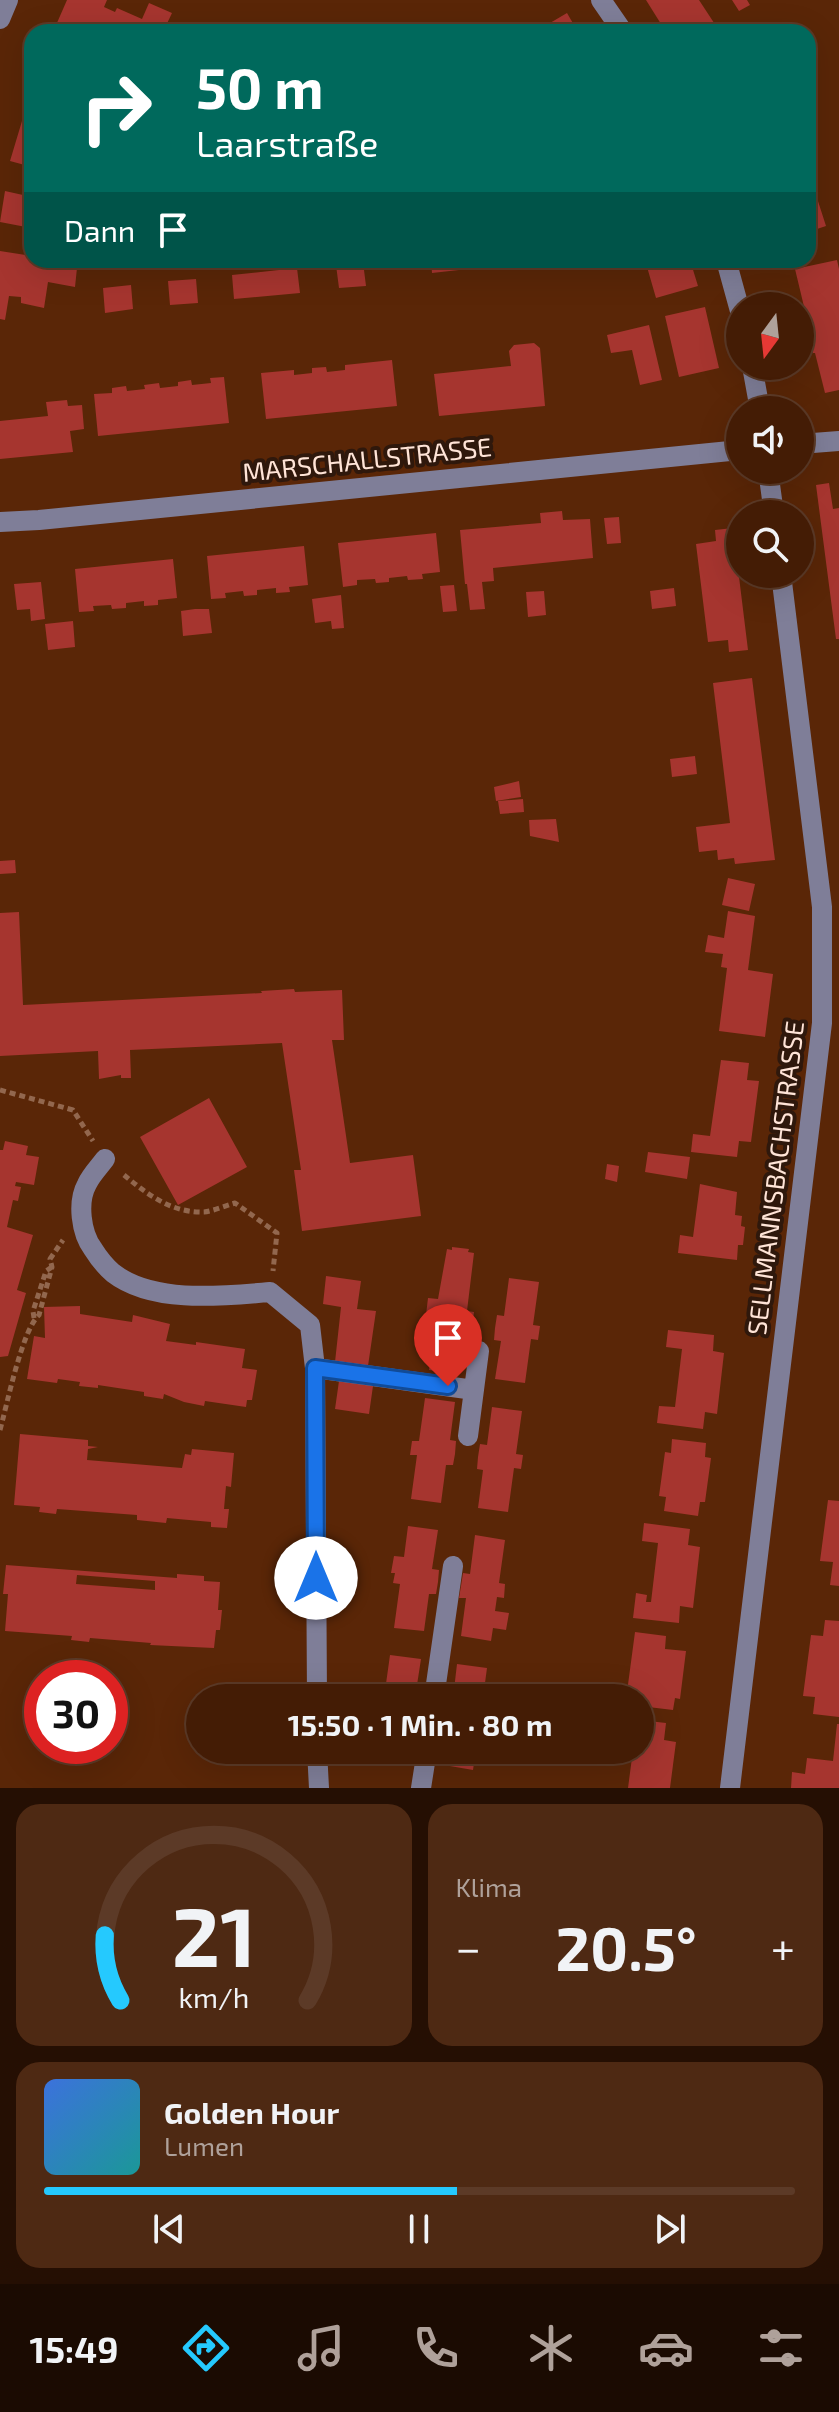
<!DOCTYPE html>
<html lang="de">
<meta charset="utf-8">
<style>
:root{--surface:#441c05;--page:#4e2913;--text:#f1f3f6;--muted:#afa19a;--line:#5c3a27;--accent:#25c9fe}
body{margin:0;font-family:"Exo 2",sans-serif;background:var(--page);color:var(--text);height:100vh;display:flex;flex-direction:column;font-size:30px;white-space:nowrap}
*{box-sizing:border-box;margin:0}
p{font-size:26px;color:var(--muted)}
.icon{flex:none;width:44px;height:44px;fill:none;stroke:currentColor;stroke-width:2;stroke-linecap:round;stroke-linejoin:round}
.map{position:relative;height:1788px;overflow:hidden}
.panel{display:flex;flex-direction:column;gap:16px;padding:16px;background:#250f03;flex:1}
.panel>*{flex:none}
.guide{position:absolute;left:24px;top:24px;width:792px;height:244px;border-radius:24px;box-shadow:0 8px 32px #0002,0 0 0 2px var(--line);background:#00695c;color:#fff;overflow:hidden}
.needle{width:52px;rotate:195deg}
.controls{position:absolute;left:726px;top:292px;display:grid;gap:16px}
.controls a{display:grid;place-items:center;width:88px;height:88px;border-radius:50%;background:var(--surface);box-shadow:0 8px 32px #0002,0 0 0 2px var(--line);font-size:40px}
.speed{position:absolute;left:24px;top:1660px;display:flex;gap:16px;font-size:40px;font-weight:700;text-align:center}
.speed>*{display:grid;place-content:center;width:104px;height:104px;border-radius:50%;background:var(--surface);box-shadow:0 8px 32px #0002,0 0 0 2px var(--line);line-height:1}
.speed .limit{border:12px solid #d22;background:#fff;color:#111}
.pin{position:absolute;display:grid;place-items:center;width:68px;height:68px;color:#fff;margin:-82px -34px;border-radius:50% 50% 50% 0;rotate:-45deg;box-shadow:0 0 8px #0007}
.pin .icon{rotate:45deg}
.me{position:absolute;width:88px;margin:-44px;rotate:0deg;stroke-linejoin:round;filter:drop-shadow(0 0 6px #0008)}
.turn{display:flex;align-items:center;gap:28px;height:168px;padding:0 40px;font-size:36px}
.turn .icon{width:104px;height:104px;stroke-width:2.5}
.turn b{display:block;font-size:56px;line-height:68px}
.then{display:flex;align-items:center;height:76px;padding:0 40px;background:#0003;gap:16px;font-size:30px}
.big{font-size:60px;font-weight:700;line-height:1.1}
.panel .tile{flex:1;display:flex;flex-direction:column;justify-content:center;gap:12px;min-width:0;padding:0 28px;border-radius:24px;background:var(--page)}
.panel .dial{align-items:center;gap:0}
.dial svg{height:208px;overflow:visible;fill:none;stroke:var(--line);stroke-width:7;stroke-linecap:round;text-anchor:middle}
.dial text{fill:var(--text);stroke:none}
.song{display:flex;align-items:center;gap:24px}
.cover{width:96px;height:96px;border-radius:12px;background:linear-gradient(135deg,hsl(220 70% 55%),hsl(180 70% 35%))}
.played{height:8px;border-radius:4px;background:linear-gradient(90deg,var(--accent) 55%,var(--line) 55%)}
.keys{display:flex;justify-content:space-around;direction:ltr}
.heat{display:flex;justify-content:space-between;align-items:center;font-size:44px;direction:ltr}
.panel .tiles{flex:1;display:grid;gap:16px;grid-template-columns:1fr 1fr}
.tile:last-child{grid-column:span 2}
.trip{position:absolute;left:186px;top:1684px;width:468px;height:80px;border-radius:40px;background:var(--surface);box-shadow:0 8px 32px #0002,0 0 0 2px var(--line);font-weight:700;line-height:80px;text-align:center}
.menu{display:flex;height:128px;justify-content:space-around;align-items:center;background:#1b0b02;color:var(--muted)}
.menu .icon{width:56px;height:56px}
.menu .current{color:var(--accent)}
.menu b{font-size:36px;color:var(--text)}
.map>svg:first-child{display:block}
.building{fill:#a6352f;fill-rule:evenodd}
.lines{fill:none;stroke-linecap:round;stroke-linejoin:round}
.path{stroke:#92674e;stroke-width:5;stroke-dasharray:6 4;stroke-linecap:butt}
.minor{stroke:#7f7e98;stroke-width:20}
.route-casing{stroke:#114b97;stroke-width:20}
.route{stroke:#1a73e8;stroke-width:14}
.labels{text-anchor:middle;stroke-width:8;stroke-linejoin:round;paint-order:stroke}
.street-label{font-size:26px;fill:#ffe4d7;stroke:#2f180c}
</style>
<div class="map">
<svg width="839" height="1788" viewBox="0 0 839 1788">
<rect width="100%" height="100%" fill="#5a2607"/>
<path class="building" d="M67,0h40l-3,7 11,5 2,-4 25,11 7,-16 23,10 -9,19h-110z
M646,0h53l21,32h-54z
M732,0h15l3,5 -11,6z
M567,13l11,19h-23l-5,-9z
M22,121l10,2v44l-22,-6z
M808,170l18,56 -18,6z
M5,191l27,6v16l-3,-1 -3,15 -26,-5z
M0,251l32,5v4l27,2 -1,3 19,3 -2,19 -27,-5 -4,26 -23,-5v-6l-12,-1 -4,24 -5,-1z
M431,260h27l1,10 -27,3z
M645,260h45l8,26 -42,12z
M837,260l2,9v121l-14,3 -10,-40h-2l-3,-12 2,-1 -17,-71z
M363,262l3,24 -27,2 -3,-23z
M297,268l3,25 -66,6 -2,-24z
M196,279l2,24 -28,2 -2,-24z
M131,285l2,24 -28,4 -2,-25z
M705,307l14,61 -40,9 -14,-61z
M649,325l13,55 -22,5 -8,-35 -21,3 -4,-18z
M534,343l6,5 5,58 -106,10 -5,-42 77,-8 -2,-15 5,-6z
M392,360l5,46 -131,13 -5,-46 33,-3v5l18,-2v-5l14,-1 1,5 18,-2v-5z
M224,377l5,46 -131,13 -4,-42 18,-1v-5l14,-2 1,5 18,-2 -1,-4 15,-2 1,5 18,-2v-4l13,-2 1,5 19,-2 -1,-5z
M67,400l1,6 14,-1 2,24 -14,2 3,21 -73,7v-38l48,-5 -2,-14z
M829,483l4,26 6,-1v131h-3l-20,-154z
M562,511l1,9 27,-1 3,39 -100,10 1,13 -12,1 3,27 -15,1 -3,-26h-2l-5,-54 81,-7 -1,-10z
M619,517l2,26 -14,1 -3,-26z
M733,528l15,122 -19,2 -1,-12 -20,2 -12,-98 20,-3 -1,-11z
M436,533l4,39 -18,2 1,5 -15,1 -1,-4 -18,2v4l-13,1 -1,-4 -18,1v5l-14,2 -5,-44z
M304,546l4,39 -19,2 1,5 -14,1v-5l-19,2v5l-13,1 -1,-5 -18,2 1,5 -15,1 -4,-43z
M173,559l4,39 -19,2v5l-14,1v-5l-18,2v5l-14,1 -1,-4 -18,1 1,5 -15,1 -4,-43z
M41,582l4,37 -14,2 -1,-12 -13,1 -3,-26z
M454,585l3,26 -14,1 -3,-26z
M674,588l2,18 -24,3 -2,-18z
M544,591l2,24 -18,2 -2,-25z
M341,595l3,33 -12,1 -1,-8 -16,2 -3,-24z
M195,609h14l3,24 -29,3 -2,-25z
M73,621l2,26 -27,3 -3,-26z
M752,678l23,182 -40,4 -1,-6 -16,2 -1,-10 -18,2 -3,-25 34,-4 -17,-140z
M695,756l2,18 -25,3 -2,-18z
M519,781l2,16 -25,4 -2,-14z
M523,799l1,13 -24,2 -2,-13z
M556,819l3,23 -29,-6 -1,-16z
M15,860l1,13 -16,1v-13z
M728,878l27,6 -6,27 -27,-6z
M728,911l27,5 -7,54 25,4 -8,63 -46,-6 8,-63 -6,-1 2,-13 -18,-2 3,-17 16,3z
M19,912l4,93 239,-12 -1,-2 33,-2 1,3 47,-2 2,50h-12l18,123 63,-8 8,61 -119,15 -8,-61h7l-19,-127 -152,7 1,28h-10v-3l-22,4 -1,-28 -98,5v-143z
M721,1060l28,3 -2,17 12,1 -8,61 -12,-1 -2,16 -46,-5 2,-18 17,2z
M209,1098l38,69 -69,38 -38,-68z
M5,1141l23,5 -2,9 13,2 -5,28 -18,-3 -1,4 6,1 -3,14 -5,-1 -6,27 26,8 -16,55 9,3 -18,63 -8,1v-207h3z
M648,1152l42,5 -3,22 -42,-7z
M607,1164l12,2 -2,16 -12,-3z
M700,1184l37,8 -2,23 7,1 -1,10 4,1 -2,18h-5l-1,15 -59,-7 2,-18 13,2z
M452,1247l17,2 -1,3 6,1 -7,58 7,1 -3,25 -7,-1 -5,38 -30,-4 6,-44h-7l1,-11h-3l2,-17 10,1 9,-50 5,1z
M326,1276l35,5 -4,28 19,2 -8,55 -33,-4 6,-55 -18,-3z
M509,1278l30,4 -6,43 7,1 -2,14 -7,-1 -6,44 -30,-4 6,-38 -7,-1 1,-12 2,-13 7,1z
M80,1306v8l52,8 1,-7 37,9 -4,17 30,4v-3l49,7 -3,19 15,2 -5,30h-5l-1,7 -41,-6 -1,5 -20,-4 -20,-8 -1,5 -19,-3v-4l-46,-7v3l-19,-2 1,-4 -22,-3 -1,4 -30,-4 7,-43 11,2 -1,-31z
M668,1330l46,5 -1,16 11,2 -7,61 -12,-2 -2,17 -46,-6 2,-17 16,1 7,-58 -16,-2z
M339,1381l34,5 -4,28 -34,-5z
M425,1398l30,4 -5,38 6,1 -1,13 -2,11h-7l-5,38 -30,-4 6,-44h-7l2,-14h7z
M492,1407l30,4 -6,43 7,1 -2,14 -7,-1 -6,44 -30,-4 5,-38 -6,-1 1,-12 2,-13 7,1z
M20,1434l68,6v6l10,1 -10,2 -1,11 95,8 3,-14 6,1 1,-6 42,4 -3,34 -5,-1 -2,23h5l-2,19 -16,-1v-5l-44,-4 -1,5 -29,-3v-5l-80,-6 -1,5 -17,-2 1,-5 -26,-2z
M672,1439l34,4 -1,14 6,1 -6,44h-5l-2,14 -34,-5 2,-14 -7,-1 6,-44 6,1z
M828,1500l11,1v85l-9,-1 3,-23 -13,-1z
M644,1523l46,6 -2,16 12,2 -7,61 -13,-2 -1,17 -46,-5 3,-25 11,2 -1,7h5l7,-59 -16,-2z
M408,1526l30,4 -6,39 7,1 -1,12 -2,12h-7l-5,37 -30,-3 6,-44 -7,-1 2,-10h-4l3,-17 10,1z
M475,1535l30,5 -6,43 6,1 -1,14 -7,-1 -2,14 14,2 -3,17 -13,-2 -2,13 -30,-5 5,-38h-7l2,-12 2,-13 7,1z
M6,1565l171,13v-4l27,2v5l16,1 -2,28h4l-2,20h-4l-2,18 -64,-3 1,-2 -61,-5 -1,4 -18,-2 1,-4 -67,-5 3,-37h-5zM77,1575l78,6v9l-79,-6z
M825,1620l14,1v96l-26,-3 2,-17 -12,-1 8,-61 12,1z
M635,1632l31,4 -1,13 21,2 -6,48 -5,-1 -2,12 -33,-4 -2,-13 -11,-1z
M390,1655l31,4 -6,39h-31z
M457,1664l30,4 -4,30h-30z
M640,1720l26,3 -2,17 12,2 -6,46h-42l5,-38h7z
M837,1724h2v64h-48l1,-16 13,2 2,-16 26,3z
M377,1750h32l-2,11 -31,-4z
M446,1750h30l-3,20 -29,-5z"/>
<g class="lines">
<path class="path" d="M0,1090l73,20 20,31
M124,1175c23,19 47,38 80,37 9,-1 21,-6 31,-9l42,30 -4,38
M34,1318l-1,-7 13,-40 6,-4
M0,1430c7,-25 22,-100 39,-115l13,-48 -2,-8 13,-19"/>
<path class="minor" d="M601,0l22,32
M0,19l8,-19
M726,260l14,51
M752,366l8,44
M800,444l39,-3
M768,470l6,44
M0,522l39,-2 701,-70
M105,1159c-6,8 -14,16 -18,25 -10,18 -6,49 6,65 5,8 12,17 20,24 40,31 110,23 157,19l40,33 5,43 2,330
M315,1368l159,22
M468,1436l11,-85
M434,1698l19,-132
M317,1750l2,38
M421,1788l6,-38
M730,1788l92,-765v-116l-41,-333"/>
</g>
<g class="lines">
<g class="route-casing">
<path id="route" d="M316,1578l-1,-210 133,18"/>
</g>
<use href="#route" class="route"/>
</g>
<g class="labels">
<g class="street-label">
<text transform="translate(367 460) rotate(-6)" y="9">MARSCHALLSTRASSE</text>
<text transform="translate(776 1178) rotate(-83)" y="9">SELLMANNSBACHSTRASSE</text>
</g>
</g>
</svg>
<div class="controls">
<a><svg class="needle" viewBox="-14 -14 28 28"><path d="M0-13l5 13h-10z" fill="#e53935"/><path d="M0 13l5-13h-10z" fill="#afa19a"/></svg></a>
<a><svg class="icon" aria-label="sound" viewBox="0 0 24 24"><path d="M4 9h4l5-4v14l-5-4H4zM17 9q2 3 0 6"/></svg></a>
<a><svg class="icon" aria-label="search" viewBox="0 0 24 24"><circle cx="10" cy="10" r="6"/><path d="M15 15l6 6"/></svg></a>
</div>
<div class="speed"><div class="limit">30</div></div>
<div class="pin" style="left:448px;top:1386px;background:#d93025"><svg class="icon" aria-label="arrive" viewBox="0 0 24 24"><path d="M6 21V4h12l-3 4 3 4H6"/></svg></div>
<svg class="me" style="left:316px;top:1578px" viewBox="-20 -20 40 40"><circle r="19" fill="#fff"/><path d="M0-13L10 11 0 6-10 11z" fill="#1a73e8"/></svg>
<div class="trip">15:50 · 1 Min. · 80 m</div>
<div class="guide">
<div class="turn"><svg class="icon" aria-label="right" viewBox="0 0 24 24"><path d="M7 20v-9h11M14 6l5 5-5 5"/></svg><div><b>50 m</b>Laarstraße</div></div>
<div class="then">Dann<svg class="icon" aria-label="arrive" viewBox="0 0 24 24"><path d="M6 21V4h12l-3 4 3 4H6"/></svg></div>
</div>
</div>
<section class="panel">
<div class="tiles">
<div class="tile dial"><svg viewBox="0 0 100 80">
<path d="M14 69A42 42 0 1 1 86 69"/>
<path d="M14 69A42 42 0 0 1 8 44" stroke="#25c9fe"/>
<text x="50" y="56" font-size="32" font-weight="700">21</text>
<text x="50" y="72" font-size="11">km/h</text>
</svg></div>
<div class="tile"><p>Klima</p>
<div class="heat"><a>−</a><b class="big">20.5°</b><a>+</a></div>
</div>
<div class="tile">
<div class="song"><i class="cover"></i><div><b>Golden Hour</b><p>Lumen</p></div></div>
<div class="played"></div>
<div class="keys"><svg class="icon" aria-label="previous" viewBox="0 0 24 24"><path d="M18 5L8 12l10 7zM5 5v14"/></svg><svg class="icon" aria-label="pause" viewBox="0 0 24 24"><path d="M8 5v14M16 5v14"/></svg><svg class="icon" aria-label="next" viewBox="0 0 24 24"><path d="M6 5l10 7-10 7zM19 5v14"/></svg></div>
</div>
</div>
</section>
<nav class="menu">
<b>15:49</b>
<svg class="icon current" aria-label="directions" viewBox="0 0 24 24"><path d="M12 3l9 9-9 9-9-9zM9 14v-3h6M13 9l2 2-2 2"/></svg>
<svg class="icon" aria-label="music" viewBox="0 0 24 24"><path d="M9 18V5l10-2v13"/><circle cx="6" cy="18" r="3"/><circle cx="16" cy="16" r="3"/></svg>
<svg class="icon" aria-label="phone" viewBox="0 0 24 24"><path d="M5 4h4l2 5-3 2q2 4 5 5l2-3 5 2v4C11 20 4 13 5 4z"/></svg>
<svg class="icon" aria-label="climate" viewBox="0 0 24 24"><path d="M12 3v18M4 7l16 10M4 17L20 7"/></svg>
<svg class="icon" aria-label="car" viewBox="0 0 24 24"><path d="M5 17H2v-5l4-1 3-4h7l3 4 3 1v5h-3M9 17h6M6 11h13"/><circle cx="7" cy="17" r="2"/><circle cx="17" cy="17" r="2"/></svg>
<svg class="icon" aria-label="filters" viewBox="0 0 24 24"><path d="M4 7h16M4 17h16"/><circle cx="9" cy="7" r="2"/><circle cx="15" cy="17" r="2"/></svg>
</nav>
